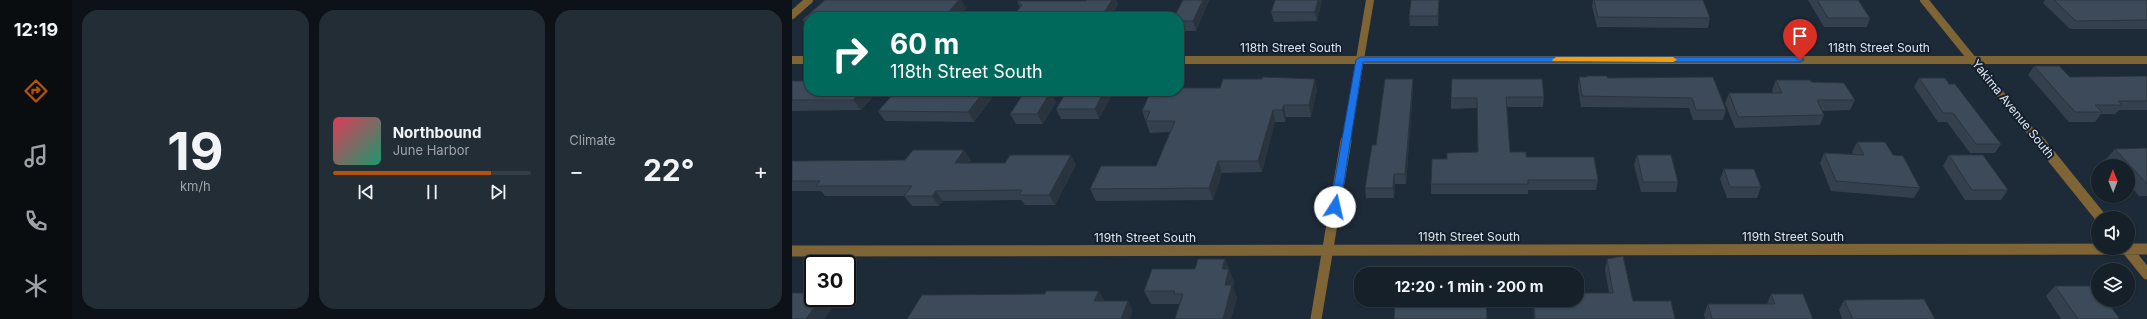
<!DOCTYPE html>
<meta charset="utf-8">
<style>
:root{--surface:#162029;--page:#232d35;--text:#f1f3f6;--muted:#9ea3a8;--line:#353e46;--accent:#b45309}
body{margin:0;font-family:Inter,sans-serif;background:var(--page);color:var(--text);height:100vh;display:flex;flex-direction:column;font-size:15px;white-space:nowrap}
*{box-sizing:border-box;margin:0}
p{font-size:13px;color:var(--muted)}
.icon{flex:none;width:22px;height:22px;fill:none;stroke:currentColor;stroke-width:2;stroke-linecap:round;stroke-linejoin:round}
.map{position:relative;flex:1;overflow:hidden}
.drawer{display:flex;flex-direction:column;gap:10px;padding:10px;background:#0c1217;width:720px}
.drawer>*{flex:none}
.top-card{position:absolute;left:12px;top:12px;width:380px;height:84px;border-radius:16px;box-shadow:0 1px 3px #0004,0 0 0 1px var(--line);background:#00695c;color:#fff;overflow:hidden}
.needle{width:26px;rotate:359deg}
.buttons{position:absolute;left:1299px;top:159px;display:grid;gap:8px}
.buttons a{display:grid;place-items:center;width:44px;height:44px;border-radius:50%;background:var(--surface);box-shadow:0 1px 3px #0004,0 0 0 1px var(--line);font-size:20px}
.speed{position:absolute;left:12px;top:255px;display:flex;gap:8px;font-size:20px;font-weight:700;text-align:center}
.speed>*{display:grid;place-content:center;width:52px;height:52px;border-radius:50%;background:var(--surface);box-shadow:0 1px 3px #0004,0 0 0 1px var(--line);line-height:1}
.speed .limit{border:2px solid #111;border-radius:6px;background:#fff;color:#111}
.pin{position:absolute;display:grid;place-items:center;width:34px;height:34px;color:#fff;margin:-41px -17px;border-radius:50% 50% 50% 0;rotate:-45deg;box-shadow:0 0 4px #0007}
.pin .icon{rotate:45deg}
.me{position:absolute;width:44px;margin:-22px;rotate:10deg;stroke-linejoin:round;filter:drop-shadow(0 0 3px #0008)}
.turn{display:flex;align-items:center;gap:14px;height:84px;padding:0 20px;font-size:18px}
.turn .icon{width:52px;height:52px;stroke-width:2.5}
.turn b{display:block;font-size:28px;line-height:34px}
.big{font-size:30px;font-weight:700;line-height:1.1}
.drawer .widget{flex:1;display:flex;flex-direction:column;justify-content:center;gap:6px;min-width:0;padding:0 14px;border-radius:16px;background:var(--page)}
.drawer .dial{align-items:center;gap:0}
.dial b{font-size:52px;line-height:1}
.song{display:flex;align-items:center;gap:12px}
.cover{width:48px;height:48px;border-radius:6px;background:linear-gradient(135deg,hsl(350 70% 55%),hsl(160 70% 35%))}
.played{height:4px;border-radius:2px;background:linear-gradient(90deg,var(--accent) 80%,var(--line) 80%)}
.keys{display:flex;justify-content:space-around;direction:ltr}
.heat{display:flex;justify-content:space-between;align-items:center;font-size:22px;direction:ltr}
.drawer .tiles{flex:1;display:grid;gap:10px;grid-template-columns:repeat(3,1fr)}
.trip{position:absolute;left:562px;top:267px;width:230px;height:40px;border-radius:16px;background:var(--surface);box-shadow:0 1px 3px #0004,0 0 0 1px var(--line);font-weight:700;line-height:40px;text-align:center}
main{display:flex;flex:1;min-height:0}
.tab-bar{display:flex;flex-direction:column;width:72px;justify-content:space-around;align-items:center;background:#090d10;color:var(--muted)}
.tab-bar .icon{width:28px;height:28px}
.tab-bar .selected{color:var(--accent)}
.tab-bar b{font-size:18px;color:var(--text)}
.map>svg:first-child{display:block}
.lines{fill:none;stroke-linecap:round;stroke-linejoin:round}
.minor-far1{stroke:#7f6435;stroke-width:8}
.minor{stroke:#7f6435;stroke-width:11}
.wall{fill:#34404d}
.shaded-wall{fill:#2a343e}
.building{fill:#3c4a59;stroke:#2a343e}
.route{fill:#1a73e8;stroke:#114b97}
.slow{fill:#f59e0b}
.labels{text-anchor:middle;stroke-width:4;stroke-linejoin:round;paint-order:stroke}
.street-label{font-size:12px;fill:#dee7f0;stroke:#14202d}
</style>
<main>
<nav class="tab-bar">
<b>12:19</b>
<svg class="icon selected" aria-label="directions" viewBox="0 0 24 24"><path d="M12 3l9 9-9 9-9-9zM9 14v-3h6M13 9l2 2-2 2"/></svg>
<svg class="icon" aria-label="music" viewBox="0 0 24 24"><path d="M9 18V5l10-2v13"/><circle cx="6" cy="18" r="3"/><circle cx="16" cy="16" r="3"/></svg>
<svg class="icon" aria-label="phone" viewBox="0 0 24 24"><path d="M5 4h4l2 5-3 2q2 4 5 5l2-3 5 2v4C11 20 4 13 5 4z"/></svg>
<svg class="icon" aria-label="climate" viewBox="0 0 24 24"><path d="M12 3v18M4 7l16 10M4 17L20 7"/></svg>
</nav>
<section class="drawer">
<div class="tiles">
<div class="widget dial"><b>19</b><p>km/h</p></div>
<div class="widget">
<div class="song"><i class="cover"></i><div><b>Northbound</b><p>June Harbor</p></div></div>
<div class="played"></div>
<div class="keys"><svg class="icon" aria-label="previous" viewBox="0 0 24 24"><path d="M18 5L8 12l10 7zM5 5v14"/></svg><svg class="icon" aria-label="pause" viewBox="0 0 24 24"><path d="M8 5v14M16 5v14"/></svg><svg class="icon" aria-label="next" viewBox="0 0 24 24"><path d="M6 5l10 7-10 7zM19 5v14"/></svg></div>
</div>
<div class="widget"><p>Climate</p>
<div class="heat"><a>−</a><b class="big">22°</b><a>+</a></div>
</div>
</div>
</section>
<div class="map">
<svg width="1355" height="319" viewBox="0 0 1355 319">
<rect width="100%" height="100%" fill="#1d2a37"/>
<g class="lines">
<path class="minor-far1" d="M1132,0l115,142
M0,15l17,-15
M0,60h17
M387,60h968
M554,142l24,-142"/>
<path class="minor" d="M1247,141l62,77
M1334,248l21,26
M0,251l1355,-2
M524,319l30,-178"/>
</g>
<path class="wall" d="M33,0h136l5,8 -8,9h-149v13l-7,-10z
M295,0h29l2,5 -8,12h-98l8,-10 -3,-6h69z
M391,0h26l-13,31h-17v-14z
M530,0l-5,21 -43,1 -3,-10z
M801,0h110l7,18 -2,10 -111,-1 -5,-21z
M1016,0h50l12,18 -3,9h-43z
M1253,0h102v29h-77l-27,-26z
M647,5l-1,21h-28l-1,-10z
M1242,66l36,11 77,-1v34h-28l-4,4h-14l-6,8h-26l-41,-47z
M795,76l21,2 105,-1 13,33 -3,10h-30l-4,-12 -108,-1 -3,-20 1,-10h8z
M1127,78l30,6 52,60 -6,9h-25l-23,-31h-9l-24,-35z
M621,79v9l-7,96h-11l-1,14h-28l-1,-10 11,-43z
M660,79l92,18 -1,10h-36l3,45 88,28 -2,10h-68v4h-97v-10l16,-25 31,-7 -1,-44 -26,1v-11z
M984,80l35,2 44,18 -5,10 -28,1 2,4 -4,10 -85,3 -10,-25 4,-10h44l-1,-3z
M0,81l86,10 -17,19 -69,1z
M525,90l-6,27h-25l-1,5h-10l-13,50 -40,1 -9,27 -117,1 -6,-12 66,-23 14,-34 -20,1 -8,-22z
M322,91l-15,28h-38l-5,-10z
M200,98l-18,24 -89,-1 -7,-10z
M264,102l-13,22h-27l-6,-10z
M1065,142l36,13 27,33 -6,10 -83,-7 -11,-28 4,-10 29,1 -1,-2z
M1355,148v48h-8l-11,-13v-17h-15l-7,-7 9,-10z
M845,155l41,27 -2,10h-35l-7,-27z
M1157,155l59,35 -7,10h-36l-22,-34z
M113,160h66l-3,3 108,2 -21,40h-30l-4,-5 -78,1 -4,5h-27l-8,-10h-79l-4,-5h-29v-30z
M932,169l37,18 -4,11h-30l-7,-19z
M433,259l9,23 -1,5 4,11 -6,21h-56l4,-15h-28l-7,-13 51,-22z
M815,259l26,42 42,18h-141l-1,-19h44l32,-7 -4,-23z
M1263,286l65,33h-59l-15,-23z
M979,294l42,25h-108l-1,-5 4,-10h59z
M1052,300l91,19h-93l-3,-9z"/>
<path class="shaded-wall" d="M167,0h2l5,8 -8,9h-14z
M320,0h4l2,5 -8,12h-9z
M411,0h6v1l-13,30 -3,-10z
M526,0h4l-5,21 -2,-9z
M647,0v5l-1,21v-10z
M523,79l2,11 -6,27 -2,-12z
M621,79v9l-7,96 -1,-10z
M70,91h16l-17,19 -8,-10z
M192,91h4l4,7 -18,24 -6,-10z
M259,91l5,11 -13,22 -6,-10z
M312,91h10l-15,28 -4,-10z
M492,105l2,12 -1,5 -3,-12z
M481,110l2,12 -13,50 -4,-11z
M172,150l7,10 -10,13 -6,-10z
M279,155l5,10 -21,40 -6,-10z
M426,161l4,12 -9,27 -4,-12z
M602,174l1,10 -1,14 -1,-10z
M144,191l7,10 -4,5 -7,-10z
M433,259l4,12v-2l5,13 -1,5 4,11 -6,21h-8l2,-34 -3,-16z
M307,291l6,10 -5,10 -6,-10z
M29,298h10l5,5 -12,16h-18z
M336,301l5,10 -3,8h-9z"/>
<path class="building" d="M33,0h134l-15,17h-135v3h-7z
M295,0h25l-11,17h-61v-1l-1,1h-27l10,-12 -5,-4h69z
M391,0h20l-10,21h-14v-4h-5z
M483,0h43l-3,12h-44z
M619,0h28l-1,16h-29z
M802,0h109l7,18 -112,-1z
M1025,0h41l12,18h-42z
M1262,0h93v20l-71,1z
M1242,66h25l11,11 77,-1v25h-29l4,4h-27l7,7h-27z
M795,76h20l1,2 105,-1 13,33h-30l-4,-12 -110,-2 -3,-19h8z
M471,77l52,2 -6,26h-25l-2,5h-9l-15,51h-40l-9,27 -119,1 11,-23h55l19,-45h-29l4,-10h-8l8,-18h11l1,-2h17v-3h41l3,-9h39z
M1127,78h26l4,6h6l46,60h-25l-23,-31h-10z
M593,79h28l-8,95h-11l-1,14h-28l7,-43h4z
M660,79h90l2,18h-38l4,55h16v5h68l4,23h-70v4h-97l1,-25h15v-6l31,-1 -1,-54h-26z
M984,80h34l1,2 33,1 11,17h-38l7,15 -86,2 -9,-24h53z
M0,81h17v10h53l-9,9h-61z
M104,91h88l-16,21 -90,-1z
M233,91h26l-14,23h-27z
M275,91h37l-9,18h-39z
M1065,142h28l8,13 10,1 17,32 -84,-7 -12,-28 40,2z
M1355,148v36l-32,-35z
M121,150h51l-9,13h50l5,-8h61l-22,40h-30l3,-5 -86,1 -4,5h-28l8,-10h-96l4,-5h-28v-20l113,-1z
M845,155h34l7,27h-35z
M1157,155h34l25,35h-36z
M932,169h30l7,18h-31z
M831,256l10,45h38l4,18h-140l-1,-19h43v-7h36l-6,-34z
M406,259h27l-3,10h7l-4,16h7l-9,34h-48l8,-25h-9l1,-3h-31l8,-22h43z
M1263,286h40l3,4v10h8l14,19h-42z
M254,291h53l-5,10h34l-7,18h-214l15,-24 123,-1z
M0,293h21v5h8l-15,21h-14z
M979,294h32l10,25h-101l-4,-15h67z
M1132,299l11,20h-82l-9,-19z
M603,300h91l1,19h-93z"/>
<path class="route" d="M568,57h440l4,3 -4,2h-437l-23,145 -5,3 -5,-3 26,-147z"/>
<path class="slow" d="M764,57h117l4,3 -4,2 -120,-1 -1,-1z"/>
<g class="labels">
<g class="street-label">
<text x="499" y="52">118th Street South</text>
<text x="1087" y="52">118th Street South</text>
<text transform="translate(1221 109) rotate(51)" y="4">Yakima Avenue South</text>
<text x="677" y="241">119th Street South</text>
<text x="1001" y="241">119th Street South</text>
<text x="353" y="242">119th Street South</text>
</g>
</g>
</svg>
<div class="buttons">
<a><svg class="needle" viewBox="-14 -14 28 28"><path d="M0-13l5 13h-10z" fill="#e53935"/><path d="M0 13l5-13h-10z" fill="#9ea3a8"/></svg></a>
<a><svg class="icon" aria-label="sound" viewBox="0 0 24 24"><path d="M4 9h4l5-4v14l-5-4H4zM17 9q2 3 0 6"/></svg></a>
<a><svg class="icon" aria-label="layers" viewBox="0 0 24 24"><path d="M12 4l9 5-9 5-9-5zM3 14l9 5 9-5"/></svg></a>
</div>
<div class="speed"><div class="limit">30</div></div>
<div class="pin" style="left:1008px;top:60px;background:#d93025"><svg class="icon" aria-label="arrive" viewBox="0 0 24 24"><path d="M6 21V4h12l-3 4 3 4H6"/></svg></div>
<svg class="me" style="left:543px;top:207px" viewBox="-20 -20 40 40"><circle r="19" fill="#fff"/><path d="M0-13L10 11 0 6-10 11z" fill="#1a73e8"/></svg>
<div class="trip">12:20 · 1 min · 200 m</div>
<div class="top-card">
<div class="turn"><svg class="icon" aria-label="right" viewBox="0 0 24 24"><path d="M7 20v-9h11M14 6l5 5-5 5"/></svg><div><b>60 m</b>118th Street South</div></div>
</div>
</div>
</main>
